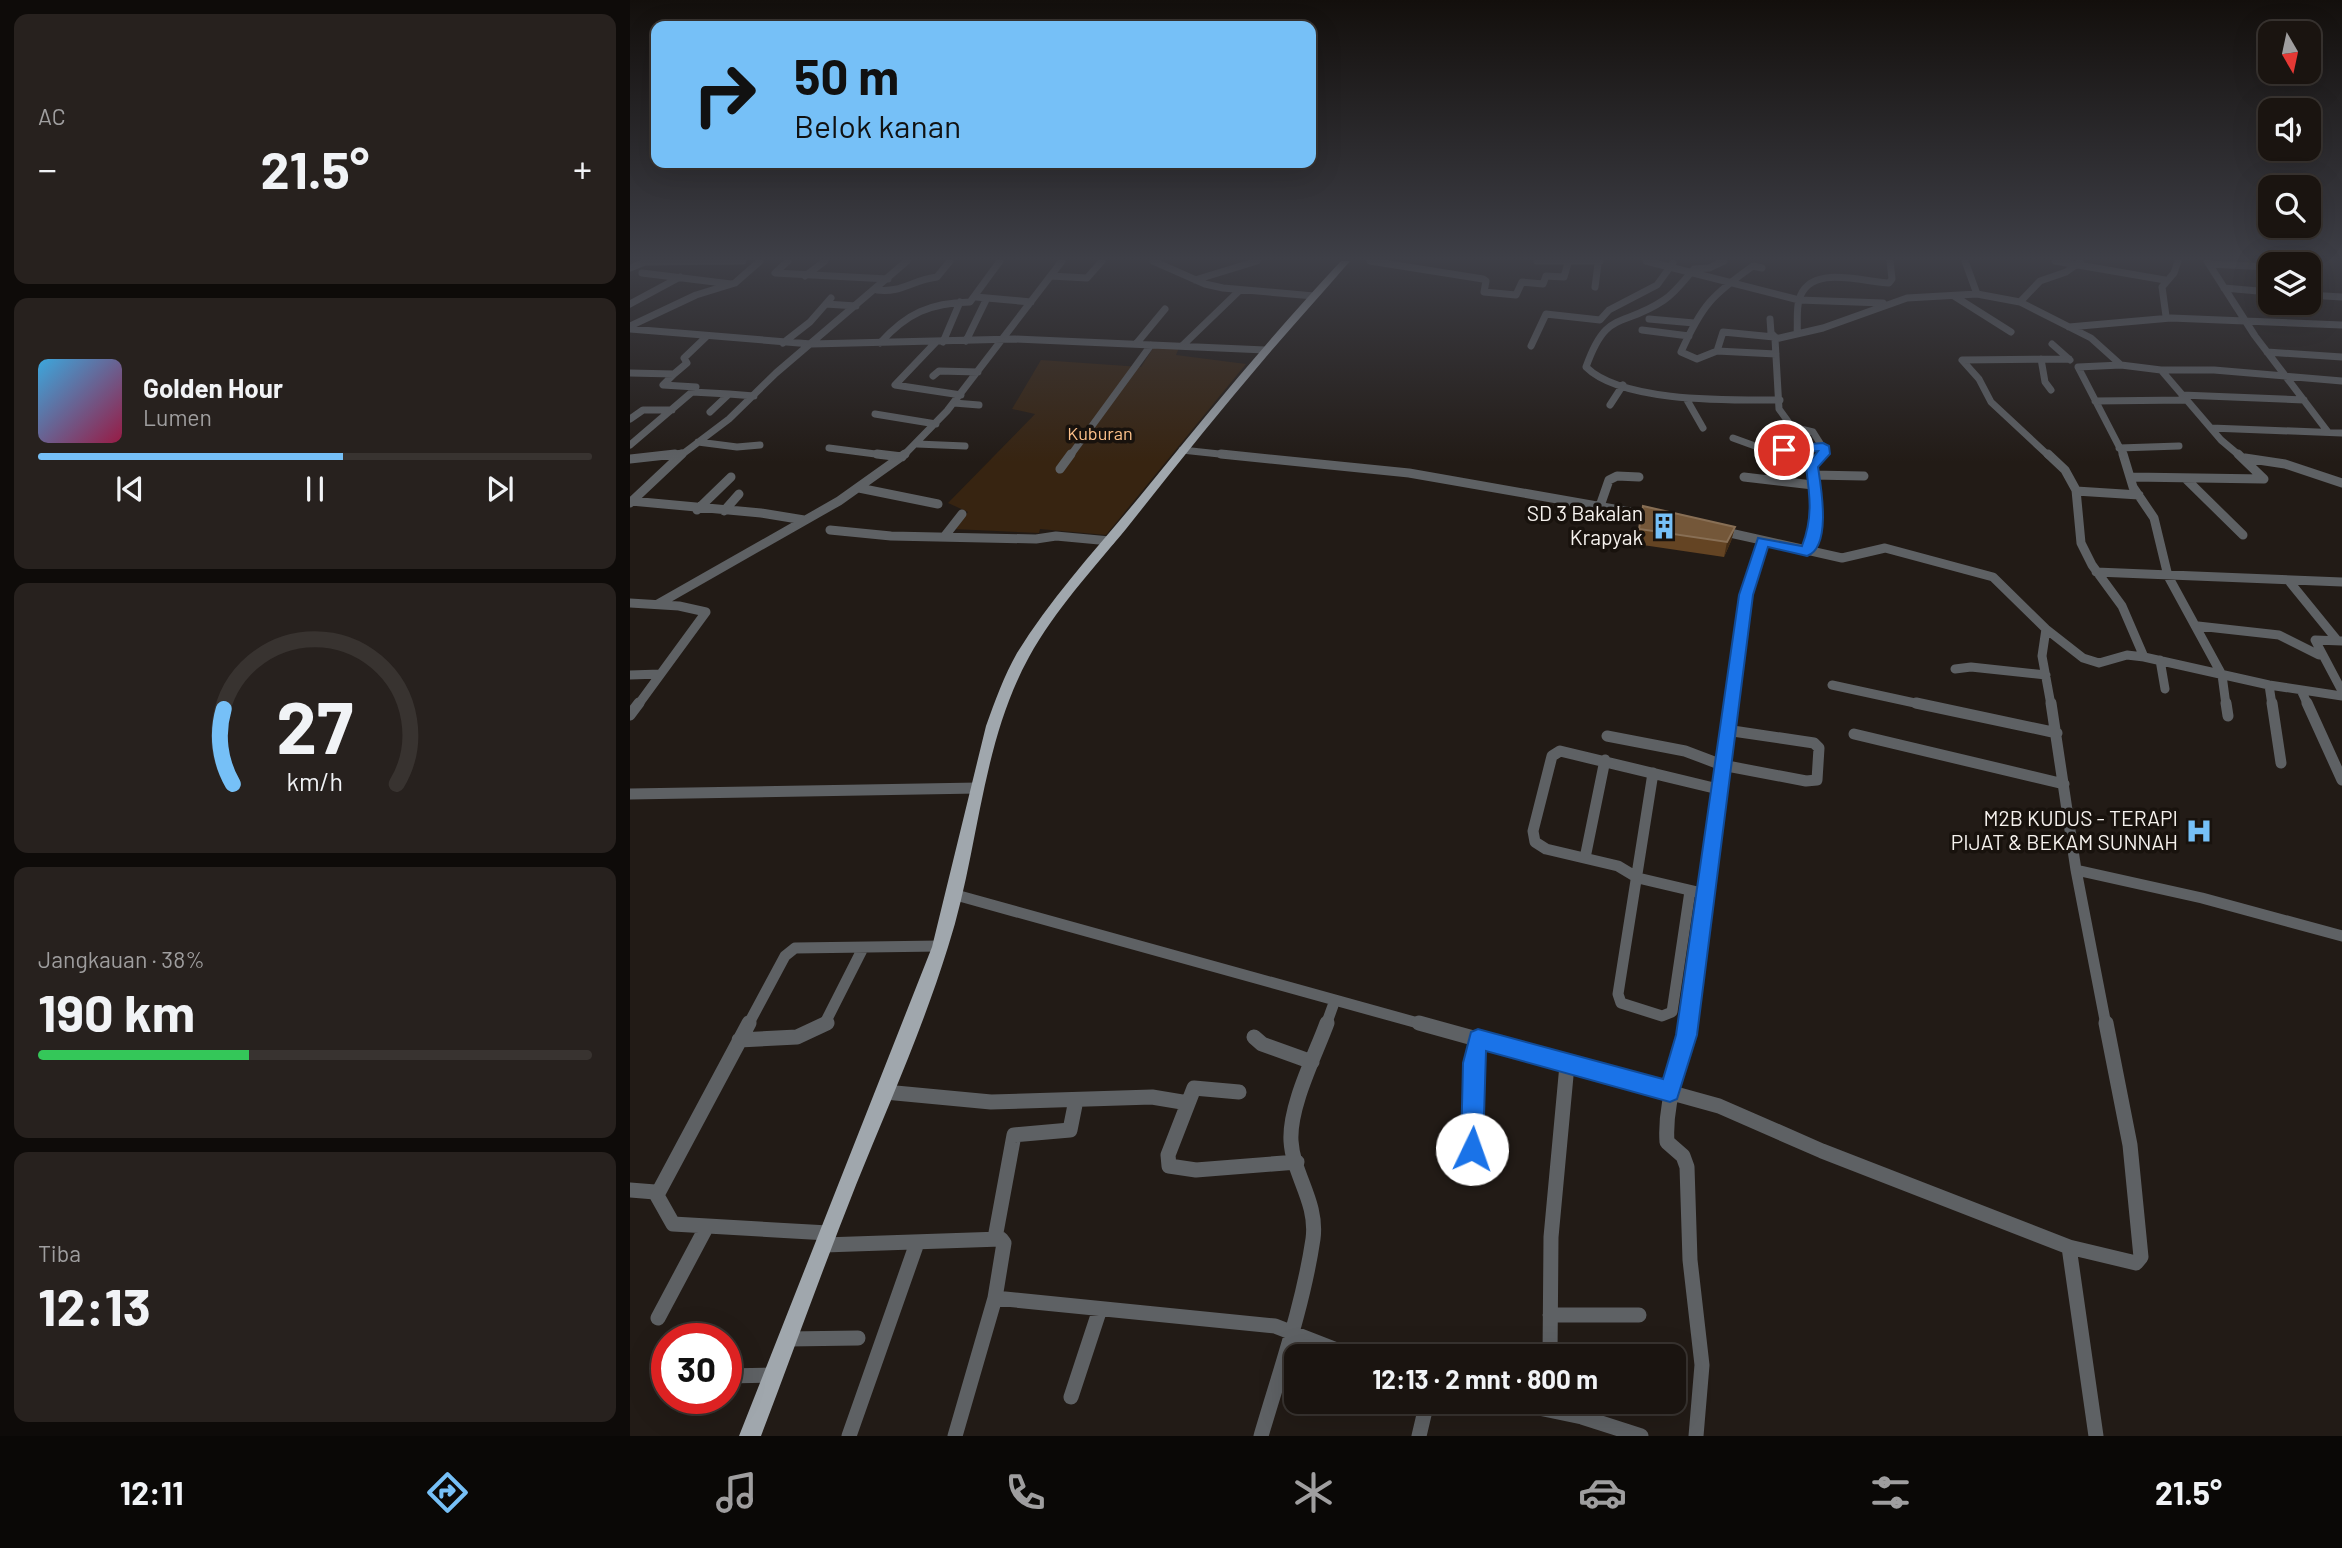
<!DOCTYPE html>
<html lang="id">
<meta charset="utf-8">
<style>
:root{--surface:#1a1410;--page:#27211e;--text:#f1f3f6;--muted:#9f9e9f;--line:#383330;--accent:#76c0f7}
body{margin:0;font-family:Barlow,sans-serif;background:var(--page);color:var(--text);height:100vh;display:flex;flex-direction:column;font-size:26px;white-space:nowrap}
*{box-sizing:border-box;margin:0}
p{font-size:23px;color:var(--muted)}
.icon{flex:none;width:38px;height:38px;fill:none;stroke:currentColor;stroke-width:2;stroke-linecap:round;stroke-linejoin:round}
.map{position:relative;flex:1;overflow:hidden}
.details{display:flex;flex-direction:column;gap:14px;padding:14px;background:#0e0b09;width:630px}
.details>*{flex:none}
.banner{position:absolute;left:21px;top:21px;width:665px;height:147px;border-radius:14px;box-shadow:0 7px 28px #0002,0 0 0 2px var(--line);background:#76c0f7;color:#111;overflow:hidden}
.needle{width:46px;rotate:171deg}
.controls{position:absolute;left:1628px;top:21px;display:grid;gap:14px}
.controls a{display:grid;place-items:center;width:63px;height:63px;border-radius:14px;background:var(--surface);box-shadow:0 7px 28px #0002,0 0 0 2px var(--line);font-size:35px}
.speed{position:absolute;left:21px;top:1323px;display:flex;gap:14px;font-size:35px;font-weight:700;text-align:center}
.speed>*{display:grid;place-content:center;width:91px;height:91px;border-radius:50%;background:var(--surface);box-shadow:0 7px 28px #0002,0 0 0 2px var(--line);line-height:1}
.speed .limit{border:10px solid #d22;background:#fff;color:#111}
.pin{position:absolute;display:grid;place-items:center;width:60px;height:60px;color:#fff;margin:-30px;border:4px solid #fff;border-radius:50%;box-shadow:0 2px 7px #0007}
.me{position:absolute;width:77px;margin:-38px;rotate:3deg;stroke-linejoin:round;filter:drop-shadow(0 0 5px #0008)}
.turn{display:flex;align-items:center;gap:24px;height:147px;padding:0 28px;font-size:32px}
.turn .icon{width:91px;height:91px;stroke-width:2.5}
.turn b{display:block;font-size:49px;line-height:60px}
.big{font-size:52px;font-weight:700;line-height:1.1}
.details .widget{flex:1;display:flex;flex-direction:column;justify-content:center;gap:10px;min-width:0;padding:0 24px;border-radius:14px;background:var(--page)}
.details .dial{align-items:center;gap:0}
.dial svg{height:182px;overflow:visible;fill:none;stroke:var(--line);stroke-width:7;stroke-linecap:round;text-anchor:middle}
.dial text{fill:var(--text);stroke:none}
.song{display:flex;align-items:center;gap:21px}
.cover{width:84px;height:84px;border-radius:10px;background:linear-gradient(135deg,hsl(200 70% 55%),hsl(340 70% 35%))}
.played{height:7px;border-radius:4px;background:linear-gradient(90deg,var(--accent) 55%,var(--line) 55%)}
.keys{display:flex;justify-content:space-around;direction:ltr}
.heat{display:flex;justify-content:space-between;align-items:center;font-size:38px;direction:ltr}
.charge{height:10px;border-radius:5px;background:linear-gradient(90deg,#34c759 38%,var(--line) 0)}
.trip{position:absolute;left:654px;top:1344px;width:402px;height:70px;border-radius:14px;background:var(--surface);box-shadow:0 7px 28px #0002,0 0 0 2px var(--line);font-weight:700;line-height:70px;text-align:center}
.dock{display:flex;height:112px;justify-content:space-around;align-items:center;background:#0a0806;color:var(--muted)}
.dock .icon{width:49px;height:49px}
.dock .active{color:var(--accent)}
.dock b{font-size:32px;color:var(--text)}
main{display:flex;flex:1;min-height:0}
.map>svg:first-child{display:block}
.green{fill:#372411}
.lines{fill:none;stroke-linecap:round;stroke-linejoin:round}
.minor-far3{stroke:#5e6164;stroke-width:7}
.minor-far2{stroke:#5e6164;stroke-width:9}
.minor-far1{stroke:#5e6164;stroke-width:11}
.minor{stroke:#5e6164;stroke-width:15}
.major{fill:#a0a7ad;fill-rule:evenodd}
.wall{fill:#644423}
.shaded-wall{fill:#432c15}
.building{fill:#745739;stroke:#886f55;stroke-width:2}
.route{fill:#1a73e8;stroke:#114b97;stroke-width:2}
.labels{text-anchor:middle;stroke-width:7;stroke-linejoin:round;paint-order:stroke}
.far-park-label{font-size:18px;fill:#fcc089;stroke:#18120d}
.poi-label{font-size:21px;fill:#f6f2ee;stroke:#18120d;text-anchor:end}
</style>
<main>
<section class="details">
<div class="widget"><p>AC</p>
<div class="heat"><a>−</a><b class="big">21.5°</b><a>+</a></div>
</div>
<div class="widget">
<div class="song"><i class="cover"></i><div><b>Golden Hour</b><p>Lumen</p></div></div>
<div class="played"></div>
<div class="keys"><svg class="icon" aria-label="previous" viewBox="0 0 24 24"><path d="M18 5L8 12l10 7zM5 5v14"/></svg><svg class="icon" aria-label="pause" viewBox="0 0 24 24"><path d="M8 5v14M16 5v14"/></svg><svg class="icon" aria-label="next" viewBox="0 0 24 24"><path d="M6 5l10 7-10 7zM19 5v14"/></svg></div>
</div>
<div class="widget dial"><svg viewBox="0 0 100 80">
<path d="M14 69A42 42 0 1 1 86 69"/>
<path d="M14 69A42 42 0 0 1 10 36" stroke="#76c0f7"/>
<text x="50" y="56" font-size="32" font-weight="700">27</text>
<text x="50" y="72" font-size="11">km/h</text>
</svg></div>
<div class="widget"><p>Jangkauan · 38%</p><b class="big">190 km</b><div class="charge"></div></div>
<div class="widget"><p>Tiba</p><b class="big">12:13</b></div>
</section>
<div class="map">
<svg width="1712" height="1436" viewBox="0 0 1712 1436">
<rect width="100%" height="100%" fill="#221b16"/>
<path class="green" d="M525,345h25l-4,10 70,9 -140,171 -66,-6 -1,4 -86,-4 15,-17 -20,-9 87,-89 -23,-5 29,-49 100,7z"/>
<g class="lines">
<path class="minor-far3" d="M158,261l-13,12 113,6
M523,261l52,23 18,4 91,8
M740,261l113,18 3,2 -2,11 32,3 6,-13 21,2 3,-8 18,1 4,-14
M907,261h63
M1016,261l153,39 84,3
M1094,261l-15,7 -15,1c-9,10 -19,24 -30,31 -43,29 -57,8 -78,67 36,36 145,33 194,33
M1335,261l12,33 43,8 71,36 30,27 40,5 60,70 19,16
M1425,261l110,19
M1577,261l48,75 73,96
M1579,264l61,3
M0,268l15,-6 98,-1
M1132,268l-9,-2c-41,29 -51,39 -72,86l16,7 20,-8 6,-19 51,5
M12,273l89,11
M175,276l20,-15
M421,276l36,2 15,-17
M565,280l62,-19
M965,287l3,-23
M1594,288l46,4
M247,290c25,3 35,-10 60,-13l13,-16
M1678,295l34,2
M1324,296l57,36
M357,298l44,4
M1390,302l20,-21 26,-9 14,-10
M0,304l50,-27
M196,304l30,2
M1536,316l-4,-29 12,-14 4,-12
M1019,319l45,4
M1140,319l1,14 5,5
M0,326l66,-31 39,-12 25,-22
M1439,327l102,-9 171,7
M0,329l181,15 204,-5 250,11
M1012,330l47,6
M1167,334c1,-11 -1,-23 2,-34 10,-37 63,-18 90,-17l3,-4 -2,-18
M336,341l21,-43 -11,-1
M306,342l-41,43 66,10
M313,342l17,-40
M153,343l27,-21 21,-24
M250,343c27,-30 50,-40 90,-41l30,-41
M506,344l29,-35
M1422,344l18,16
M553,345l57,-55
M901,346l15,-32 54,6 9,-10 48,-25 16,-22
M1087,351l59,3
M1637,352l75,5
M1411,359l4,23 6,8
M1491,365l-43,2 46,89
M1531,370h53l128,11
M0,373l44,1 -11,11 33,2 -4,5 37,2
M44,374l13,-11 -3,-5 22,-21
M303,376l6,-5 39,1
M1552,395l122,5
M1057,400l16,28
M1465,401l91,-1
M324,403l25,2
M980,405l13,-20
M80,412l19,-18 25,2
M245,414l61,10
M0,419l13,-9h29
M1581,428l131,5
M1103,438l33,12 57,-4
M68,442l39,5 23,-2
M287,444l48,2
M0,445l62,-53
M199,448l62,8
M1489,448l60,-2
M552,450l56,6
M29,456l24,-3
M50,456l49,-37 47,-46 131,-112
M273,456l44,-45 115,-150
M440,456l81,-111
M1191,456l4,-5 -12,-19 -21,-5 -13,-18 -4,-70 48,-11 84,-30 70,-4
M1419,456l-58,-54 -12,-23 -17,-19 107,-1"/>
<path class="minor-far2" d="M247,454l25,3
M591,454l188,19 245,43
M1418,454l17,16 11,20 5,53 11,22 30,41 22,51
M1493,454l10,33 21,31 14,58 54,99 4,30
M1615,458l40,6 57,19
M0,459l45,-5
M430,469l11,-15
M1182,475l52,1
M1114,477l69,8
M1502,477l132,2 -26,-25
M1556,479l57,56
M229,488l79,16
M1446,491l63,4
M1,501l130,12 43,7
M0,503l52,-49
M970,506l9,-26 8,-4 22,1
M67,510l34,-33
M94,511l15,-17
M200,530l61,6 145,3 20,-3 54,5
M1091,531l121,27 43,-10 108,29 53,52 37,29 16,5 28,-8 17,2 125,28 73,11
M314,537l18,-23
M1177,552l8,-33 -3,-52 11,-13
M1466,572l246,10
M1659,581l48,59
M0,603l49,3 27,6 -68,93
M28,604l181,-103 66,-47
M1568,626l81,9 40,20
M1416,629l-4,27 9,49
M1712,641l-27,-1 27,51
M1530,660l5,29
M1325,669l16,-2 75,8
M0,675l30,-1
M1202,685l92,20
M1639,685l3,20
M1671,690l7,15
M1101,705l15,-110 17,-54"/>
<path class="minor-far1" d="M1286,703l141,30
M1421,703l25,167 30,155
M1596,703l2,13
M1642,703l9,60
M1677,703l35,77
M0,715l9,-12
M1224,734l210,50
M977,736l78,15 37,14
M1092,765l84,16 11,-1 2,-32 -5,-5 -88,-13
M1023,773l-35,221 3,9 41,13 10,-4 18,-121
M0,794l348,-6
M955,858l20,-98
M1446,870l126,28 140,38
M1076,894l-68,-16 -20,-12 -72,-17 -11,-7 -2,-11 19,-75 8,-5 158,38
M326,895l469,130
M118,1025l37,-69 10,-8 145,-2
M194,1025l39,-77
M696,1025l9,-25
M1057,1025l44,-322"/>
<path class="minor" d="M789,1023l300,83 103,45 247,96 67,16 5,-6 -11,-112 -24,-122
M1058,1023c-6,41 -24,77 -21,119l16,14 4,11 3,93 12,105 -6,71
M624,1037l8,7 50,18
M109,1040l58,-3 30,-14
M255,1092l106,10 161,-5 36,6
M609,1092l-45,-4 -26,67 1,11 27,4 101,-8
M840,1166l3,-96 5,-31
M0,1190l25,2 18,32 155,9
M27,1195l92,-172
M365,1238l19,-103 56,-5 6,-30
M194,1245l177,-6 3,4 -9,55 280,28 77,30
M1439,1247l27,189
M920,1315h89
M28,1318l49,-92
M158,1339l70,-1
M920,1356l1,-119 16,-172
M96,1376l48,-1
M441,1397l29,-88
M881,1402l71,15 59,19
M219,1436l68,-193
M325,1436l40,-138
M631,1436c19,-65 42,-130 52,-197 5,-37 -20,-64 -22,-98 -2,-35 24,-85 36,-118
M789,1436l8,-34"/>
<path class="major" d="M711,261h9c-28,33 -57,64 -84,96 -48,56 -94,114 -140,172 -34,41 -71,81 -97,128 -49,89 -50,195 -81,290 -25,81 -60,159 -92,238 -33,83 -63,167 -95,251h-22l193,-489 54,-221c9,-25 18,-50 31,-73 35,-57 82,-107 124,-158 65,-80 130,-159 200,-234z"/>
</g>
<path class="wall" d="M1013,506l92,21 -4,14 -7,16 -88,-13z"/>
<path class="shaded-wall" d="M1105,527l-4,14 -7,16 3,-15z"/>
<path class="building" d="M1013,506l92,21 -8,15 -88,-13z"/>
<linearGradient id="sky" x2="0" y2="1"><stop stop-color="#130f0c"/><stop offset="0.56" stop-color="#3e3f47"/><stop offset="1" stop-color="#3e3f47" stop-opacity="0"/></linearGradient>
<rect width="1712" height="462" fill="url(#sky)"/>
<path class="route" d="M1193,443l6,3 1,8 -12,13c3,20 14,80 -11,89l-39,-9 -15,48 -56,440 -20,64 -7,3 -184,-51 -3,98 -3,8 -8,3 -8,-3 -3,-8 2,-86 8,-31 7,-3 185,50 13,-44 63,-440 19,-57 44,8c11,-28 8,-50 4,-79l12,-16 -34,2 -6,-3 6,-4z"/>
<defs>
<g id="building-bare" transform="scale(2.1)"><path d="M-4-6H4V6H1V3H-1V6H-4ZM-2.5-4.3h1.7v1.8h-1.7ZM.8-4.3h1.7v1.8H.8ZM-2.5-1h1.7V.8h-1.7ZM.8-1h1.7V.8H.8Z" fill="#76c0f7" stroke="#18120d" stroke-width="2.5" paint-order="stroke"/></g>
<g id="hospital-bare" transform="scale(2.1)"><path d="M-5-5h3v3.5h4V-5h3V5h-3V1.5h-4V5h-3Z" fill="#76c0f7" stroke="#18120d" stroke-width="2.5" paint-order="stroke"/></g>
</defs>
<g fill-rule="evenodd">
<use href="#building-bare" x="1034" y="526"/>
<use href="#hospital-bare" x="1569" y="831"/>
</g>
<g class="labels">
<g class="far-park-label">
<text x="470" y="440">Kuburan</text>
</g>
<g class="poi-label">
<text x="1013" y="521">SD 3 Bakalan<tspan x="1013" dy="24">Krapyak</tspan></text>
<text x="1548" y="826">M2B KUDUS - TERAPI<tspan x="1548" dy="24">PIJAT &amp; BEKAM SUNNAH</tspan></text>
</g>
</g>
</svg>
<div class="controls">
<a><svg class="needle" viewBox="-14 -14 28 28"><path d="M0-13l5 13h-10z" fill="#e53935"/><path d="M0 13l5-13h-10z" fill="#9f9e9f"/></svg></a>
<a><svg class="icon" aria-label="sound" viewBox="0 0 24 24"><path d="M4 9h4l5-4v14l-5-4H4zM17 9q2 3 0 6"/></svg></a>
<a><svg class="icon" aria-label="search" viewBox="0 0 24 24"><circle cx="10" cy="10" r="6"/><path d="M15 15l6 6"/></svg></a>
<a><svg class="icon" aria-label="layers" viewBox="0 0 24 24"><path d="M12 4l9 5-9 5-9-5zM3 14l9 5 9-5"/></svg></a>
</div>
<div class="speed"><div class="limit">30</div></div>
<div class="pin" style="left:1154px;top:450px;background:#d93025"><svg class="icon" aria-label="arrive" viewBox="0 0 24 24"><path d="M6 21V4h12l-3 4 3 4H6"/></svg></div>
<svg class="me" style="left:842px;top:1149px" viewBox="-20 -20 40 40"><circle r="19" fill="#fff"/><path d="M0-13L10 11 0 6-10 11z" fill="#1a73e8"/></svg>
<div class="trip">12:13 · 2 mnt · 800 m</div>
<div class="banner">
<div class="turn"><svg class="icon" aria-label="right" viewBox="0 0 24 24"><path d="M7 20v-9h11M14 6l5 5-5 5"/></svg><div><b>50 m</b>Belok kanan</div></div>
</div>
</div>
</main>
<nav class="dock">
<b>12:11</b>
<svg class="icon active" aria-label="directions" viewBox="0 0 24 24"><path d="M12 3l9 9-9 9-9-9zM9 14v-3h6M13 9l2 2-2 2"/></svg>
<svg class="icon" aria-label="music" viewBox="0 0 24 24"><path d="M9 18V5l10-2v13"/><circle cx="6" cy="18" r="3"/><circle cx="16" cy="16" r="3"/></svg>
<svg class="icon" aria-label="phone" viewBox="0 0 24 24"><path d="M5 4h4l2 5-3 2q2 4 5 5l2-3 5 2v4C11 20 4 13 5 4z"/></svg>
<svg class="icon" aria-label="climate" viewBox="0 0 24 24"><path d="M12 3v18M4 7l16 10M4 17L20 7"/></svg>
<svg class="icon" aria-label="car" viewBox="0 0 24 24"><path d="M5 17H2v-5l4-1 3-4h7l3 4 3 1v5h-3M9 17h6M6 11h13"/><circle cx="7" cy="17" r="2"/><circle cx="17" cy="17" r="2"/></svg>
<svg class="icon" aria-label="filters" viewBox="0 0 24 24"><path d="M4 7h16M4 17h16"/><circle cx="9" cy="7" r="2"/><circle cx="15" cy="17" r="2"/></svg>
<b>21.5°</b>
</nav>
